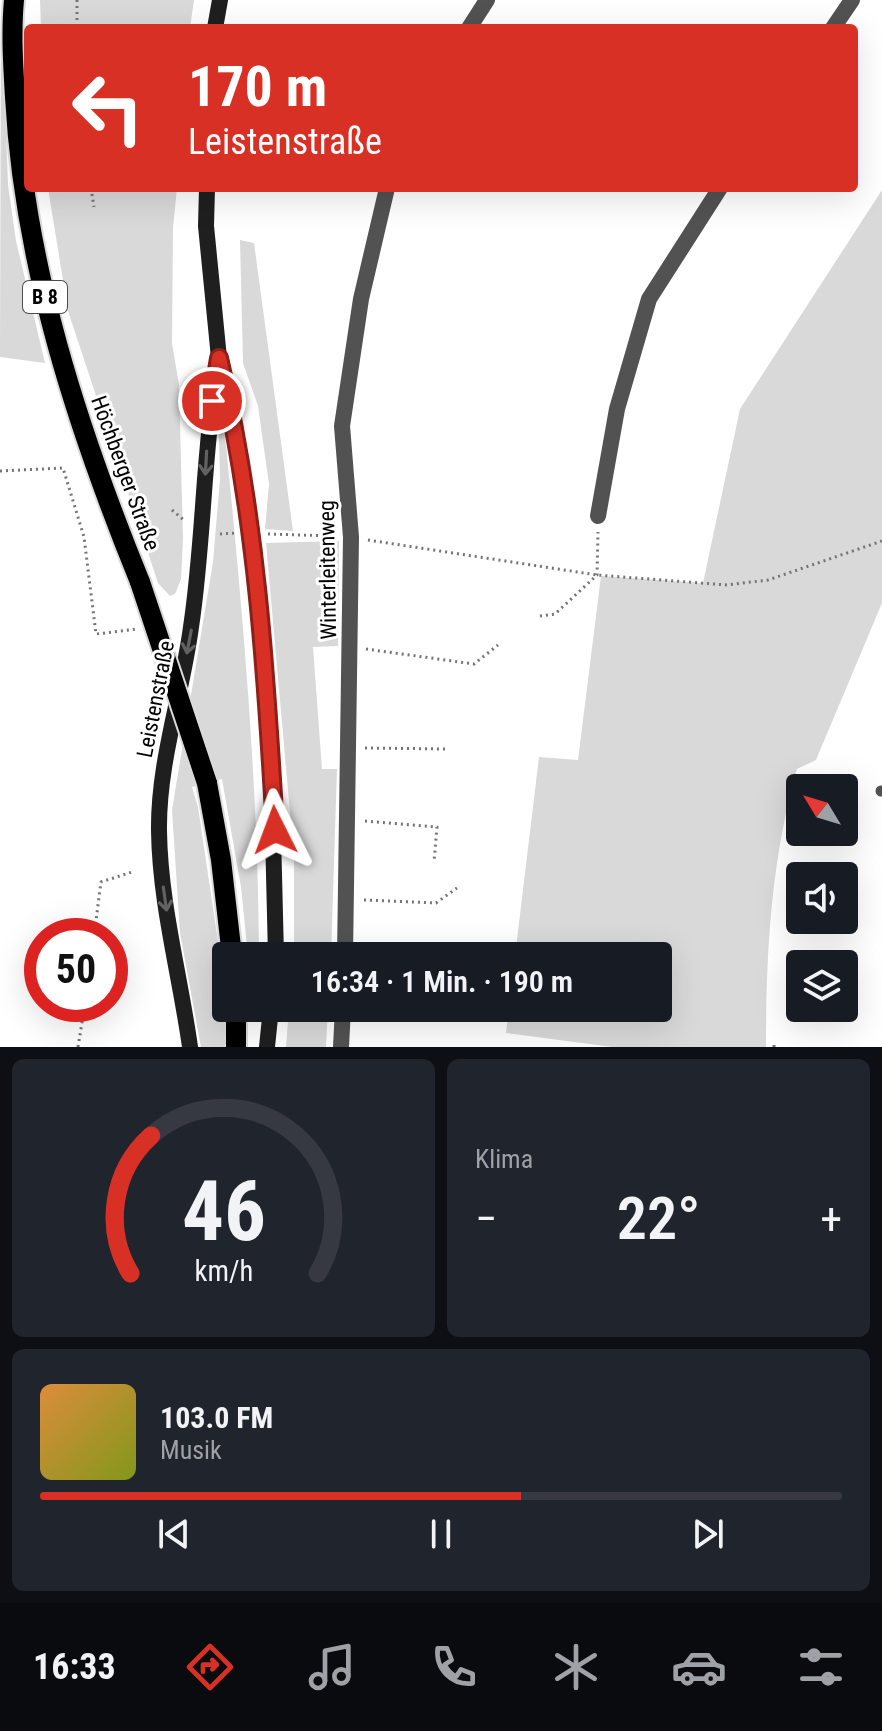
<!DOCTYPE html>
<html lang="de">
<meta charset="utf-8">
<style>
:root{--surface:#171b24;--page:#20242c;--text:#f1f3f6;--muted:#9ea1a6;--line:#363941;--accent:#d93025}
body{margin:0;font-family:"Roboto Condensed",sans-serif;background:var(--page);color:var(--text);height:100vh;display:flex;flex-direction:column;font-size:30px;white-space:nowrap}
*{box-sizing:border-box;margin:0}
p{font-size:26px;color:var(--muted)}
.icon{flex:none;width:44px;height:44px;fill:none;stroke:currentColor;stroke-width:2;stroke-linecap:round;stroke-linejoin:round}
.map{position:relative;height:1047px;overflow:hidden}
.sheet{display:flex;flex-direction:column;gap:12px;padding:12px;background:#0d0f14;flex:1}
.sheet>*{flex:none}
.guide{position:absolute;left:24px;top:24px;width:834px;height:168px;border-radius:8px;box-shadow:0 8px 32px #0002;background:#d93025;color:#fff;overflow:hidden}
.needle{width:52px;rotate:308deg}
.buttons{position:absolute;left:786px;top:774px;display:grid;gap:16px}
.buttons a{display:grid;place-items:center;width:72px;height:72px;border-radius:8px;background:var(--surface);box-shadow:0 8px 32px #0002;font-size:40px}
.speed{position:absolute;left:24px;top:918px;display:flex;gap:16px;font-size:40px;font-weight:700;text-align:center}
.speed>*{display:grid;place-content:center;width:104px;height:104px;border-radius:50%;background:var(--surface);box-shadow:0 8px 32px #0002;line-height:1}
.speed .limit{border:12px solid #d22;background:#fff;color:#111}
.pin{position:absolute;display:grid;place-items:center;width:68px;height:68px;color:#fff;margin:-34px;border:4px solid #fff;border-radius:50%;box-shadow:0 2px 8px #0007}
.me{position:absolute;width:88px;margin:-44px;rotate:357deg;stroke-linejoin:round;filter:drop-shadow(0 0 6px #0008)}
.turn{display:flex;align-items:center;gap:28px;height:168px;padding:0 32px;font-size:36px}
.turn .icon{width:104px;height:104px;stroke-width:2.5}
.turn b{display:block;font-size:56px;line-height:68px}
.big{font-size:60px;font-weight:600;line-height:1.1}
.sheet .widget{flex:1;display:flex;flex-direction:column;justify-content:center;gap:12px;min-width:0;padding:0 28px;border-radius:12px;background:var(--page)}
.sheet .dial{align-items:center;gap:0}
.dial svg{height:208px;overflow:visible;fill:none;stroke:var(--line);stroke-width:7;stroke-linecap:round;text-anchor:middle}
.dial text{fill:var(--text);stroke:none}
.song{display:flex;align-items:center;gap:24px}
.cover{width:96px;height:96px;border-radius:12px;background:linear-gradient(135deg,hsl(30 70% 55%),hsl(70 70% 35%))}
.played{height:8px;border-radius:4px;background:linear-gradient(90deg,var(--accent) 60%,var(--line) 60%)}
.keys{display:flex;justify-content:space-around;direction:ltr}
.heat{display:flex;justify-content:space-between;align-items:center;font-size:44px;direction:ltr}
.sheet .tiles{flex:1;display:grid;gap:12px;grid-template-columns:1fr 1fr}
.widget:last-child{grid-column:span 2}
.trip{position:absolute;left:212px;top:942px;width:460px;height:80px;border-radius:8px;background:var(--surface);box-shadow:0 8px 32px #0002;font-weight:600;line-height:80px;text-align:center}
.tabs{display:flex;height:128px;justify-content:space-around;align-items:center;background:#090b0e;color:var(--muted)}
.tabs .icon{width:56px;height:56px}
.tabs .active{color:var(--accent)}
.tabs b{font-size:36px;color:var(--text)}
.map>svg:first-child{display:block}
.green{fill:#d9d9d9}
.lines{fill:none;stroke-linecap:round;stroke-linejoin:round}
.primary-casing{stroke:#dbdbdb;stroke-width:24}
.path{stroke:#747474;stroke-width:3;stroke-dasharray:2 4;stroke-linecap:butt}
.service{stroke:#525252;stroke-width:11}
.minor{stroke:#525252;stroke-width:16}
.secondary{stroke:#1f1f1f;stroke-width:16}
.primary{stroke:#000;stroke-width:20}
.primary-bridge-casing{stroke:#dbdbdb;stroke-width:24;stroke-linecap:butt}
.primary-bridge{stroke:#000;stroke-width:20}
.oneway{stroke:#626262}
.route-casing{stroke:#8d1f18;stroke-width:20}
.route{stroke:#d93025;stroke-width:14}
.labels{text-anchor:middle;stroke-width:6;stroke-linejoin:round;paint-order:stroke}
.shield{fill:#fff;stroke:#4c4c4c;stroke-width:2}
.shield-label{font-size:20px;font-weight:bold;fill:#000}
.street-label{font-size:22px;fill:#000;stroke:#fff}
</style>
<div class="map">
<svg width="882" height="1047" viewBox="0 0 882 1047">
<rect width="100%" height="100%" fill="#fff"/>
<path class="green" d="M1,0l7,185 8,56 29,122 -45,-6z
M40,0h154l-4,28h-149z
M48,188h129l-4,40 -1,115 7,42 4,154 -2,40 -6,15 -5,2 -12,-13 -90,-272z
M882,190v413l-66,157 -19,9c-26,91 -31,184 -31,278h-154l-106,-14 3,-25h149v-52h-143l24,-199 39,3 23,-184 102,7 37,-174z
M240,240l14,3 39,288 -28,-2 4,-45 -11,-78 -15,-43z
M221,396c19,186 37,372 38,560h-11l-7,-69 -19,-108 -30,8 6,20 28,188 -1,52h-24l-21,-114 -8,-123 41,-248 7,-83 -2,-82z
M339,541l-1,105 -25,1 9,122h15l-6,187h-37v-98l-28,-315z
M289,1008h39l-2,39h-40z"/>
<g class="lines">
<g class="primary-casing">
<path id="primary" d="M14,0c-3,32 -1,64 1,97 9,168 62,330 125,485
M207,783l14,77 11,96
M236,1008v39"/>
</g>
<path class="path" d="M77,0v28
M91,188l3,19
M0,471l63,-3 21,69 12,97 41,-5
M172,510l13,11
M220,534l16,-1
M268,534l64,2
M368,540l229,35 130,10 41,-5 114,-39
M540,616l15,-2 42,-39 1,-43
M366,649l108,15 24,-19
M365,748l81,1
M365,821l72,6 -3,35
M364,900l72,3 21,-15
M94,936l7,-54 31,-10
M78,1047l7,-43
M774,1047v-2"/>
<path class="service" d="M881,791h1"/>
<path class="minor" d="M469,28l18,-28
M833,28l19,-28
M598,516l19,-107 32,-110 71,-111
M345,956l6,-419 -9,-111 19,-127 26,-111
M341,1047l2,-39"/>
<path class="secondary" d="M215,28l5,-28
M207,188l-1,38 13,132 16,69 17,106 19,219 5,204
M190,1047c-10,-72 -30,-143 -31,-216 -1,-69 23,-136 32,-204 13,-86 12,-173 26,-259
M267,1047l4,-39"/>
<use href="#primary" class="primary"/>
<g class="primary-bridge-casing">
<path id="primary-bridge" d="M140,582l67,201"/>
</g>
<use href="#primary-bridge" class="primary-bridge"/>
</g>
<defs><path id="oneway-shaft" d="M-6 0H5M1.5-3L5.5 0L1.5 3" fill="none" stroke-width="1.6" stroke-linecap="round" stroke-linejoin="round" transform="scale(2)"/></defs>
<g class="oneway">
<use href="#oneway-shaft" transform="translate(206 463) rotate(93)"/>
<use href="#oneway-shaft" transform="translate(189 642) rotate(101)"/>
<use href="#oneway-shaft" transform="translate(165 899) rotate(82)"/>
</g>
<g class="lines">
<g class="route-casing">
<path id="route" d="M212,401l7,-43c37,155 47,314 56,472"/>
</g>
<use href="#route" class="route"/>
</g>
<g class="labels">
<rect class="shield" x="23" y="281" width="44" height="32" rx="6"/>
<g class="shield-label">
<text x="45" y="304">B 8</text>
</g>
<g class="street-label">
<text transform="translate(126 473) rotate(70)" y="8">Höchberger Straße</text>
<text transform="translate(327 570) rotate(-91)" y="8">Winterleitenweg</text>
<text transform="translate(155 699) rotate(-79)" y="8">Leistenstraße</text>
</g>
</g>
</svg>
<div class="buttons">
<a><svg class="needle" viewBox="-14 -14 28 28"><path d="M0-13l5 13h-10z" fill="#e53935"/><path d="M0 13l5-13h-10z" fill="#9ea1a6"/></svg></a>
<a><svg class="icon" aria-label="sound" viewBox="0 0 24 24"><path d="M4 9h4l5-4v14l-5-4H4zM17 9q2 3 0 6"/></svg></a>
<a><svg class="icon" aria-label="layers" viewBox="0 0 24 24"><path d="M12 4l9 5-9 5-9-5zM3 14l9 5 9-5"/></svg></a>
</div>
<div class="speed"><div class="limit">50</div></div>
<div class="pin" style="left:212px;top:401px;background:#d93025"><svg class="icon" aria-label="arrive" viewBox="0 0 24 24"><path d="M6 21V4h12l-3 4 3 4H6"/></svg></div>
<svg class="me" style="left:275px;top:830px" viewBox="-20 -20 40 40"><path d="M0-17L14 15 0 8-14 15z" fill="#d93025" stroke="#fff" stroke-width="4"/></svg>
<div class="trip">16:34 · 1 Min. · 190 m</div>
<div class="guide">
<div class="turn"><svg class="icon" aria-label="left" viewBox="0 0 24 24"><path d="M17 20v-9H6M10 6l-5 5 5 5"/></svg><div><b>170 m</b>Leistenstraße</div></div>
</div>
</div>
<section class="sheet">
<div class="tiles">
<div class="widget dial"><svg viewBox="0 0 100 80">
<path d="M14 69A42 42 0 1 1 86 69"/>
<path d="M14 69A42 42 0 0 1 22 16" stroke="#d93025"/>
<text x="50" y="56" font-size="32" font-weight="700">46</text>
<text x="50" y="72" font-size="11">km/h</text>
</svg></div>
<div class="widget"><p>Klima</p>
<div class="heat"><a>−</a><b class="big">22°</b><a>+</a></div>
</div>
<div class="widget">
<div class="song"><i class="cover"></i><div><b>103.0 FM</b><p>Musik</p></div></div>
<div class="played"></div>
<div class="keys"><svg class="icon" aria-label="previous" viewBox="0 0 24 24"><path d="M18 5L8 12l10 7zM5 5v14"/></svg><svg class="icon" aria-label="pause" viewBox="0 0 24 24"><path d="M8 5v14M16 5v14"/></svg><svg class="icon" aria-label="next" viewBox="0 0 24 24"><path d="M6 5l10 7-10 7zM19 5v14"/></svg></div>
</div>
</div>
</section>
<nav class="tabs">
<b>16:33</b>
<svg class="icon active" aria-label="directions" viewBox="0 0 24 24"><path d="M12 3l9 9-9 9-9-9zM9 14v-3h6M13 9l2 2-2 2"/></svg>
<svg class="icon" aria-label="music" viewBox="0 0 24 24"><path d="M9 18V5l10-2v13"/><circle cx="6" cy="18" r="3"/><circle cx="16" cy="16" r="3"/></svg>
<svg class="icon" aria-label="phone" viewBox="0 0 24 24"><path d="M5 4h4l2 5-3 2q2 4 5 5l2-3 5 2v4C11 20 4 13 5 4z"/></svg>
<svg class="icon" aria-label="climate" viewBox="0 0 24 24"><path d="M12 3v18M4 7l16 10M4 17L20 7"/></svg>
<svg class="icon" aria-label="car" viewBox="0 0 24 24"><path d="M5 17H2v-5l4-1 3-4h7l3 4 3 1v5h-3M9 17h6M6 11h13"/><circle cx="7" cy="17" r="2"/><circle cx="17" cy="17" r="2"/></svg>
<svg class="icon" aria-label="filters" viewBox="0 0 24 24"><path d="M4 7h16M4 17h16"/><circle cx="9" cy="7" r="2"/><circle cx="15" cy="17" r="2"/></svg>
</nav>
